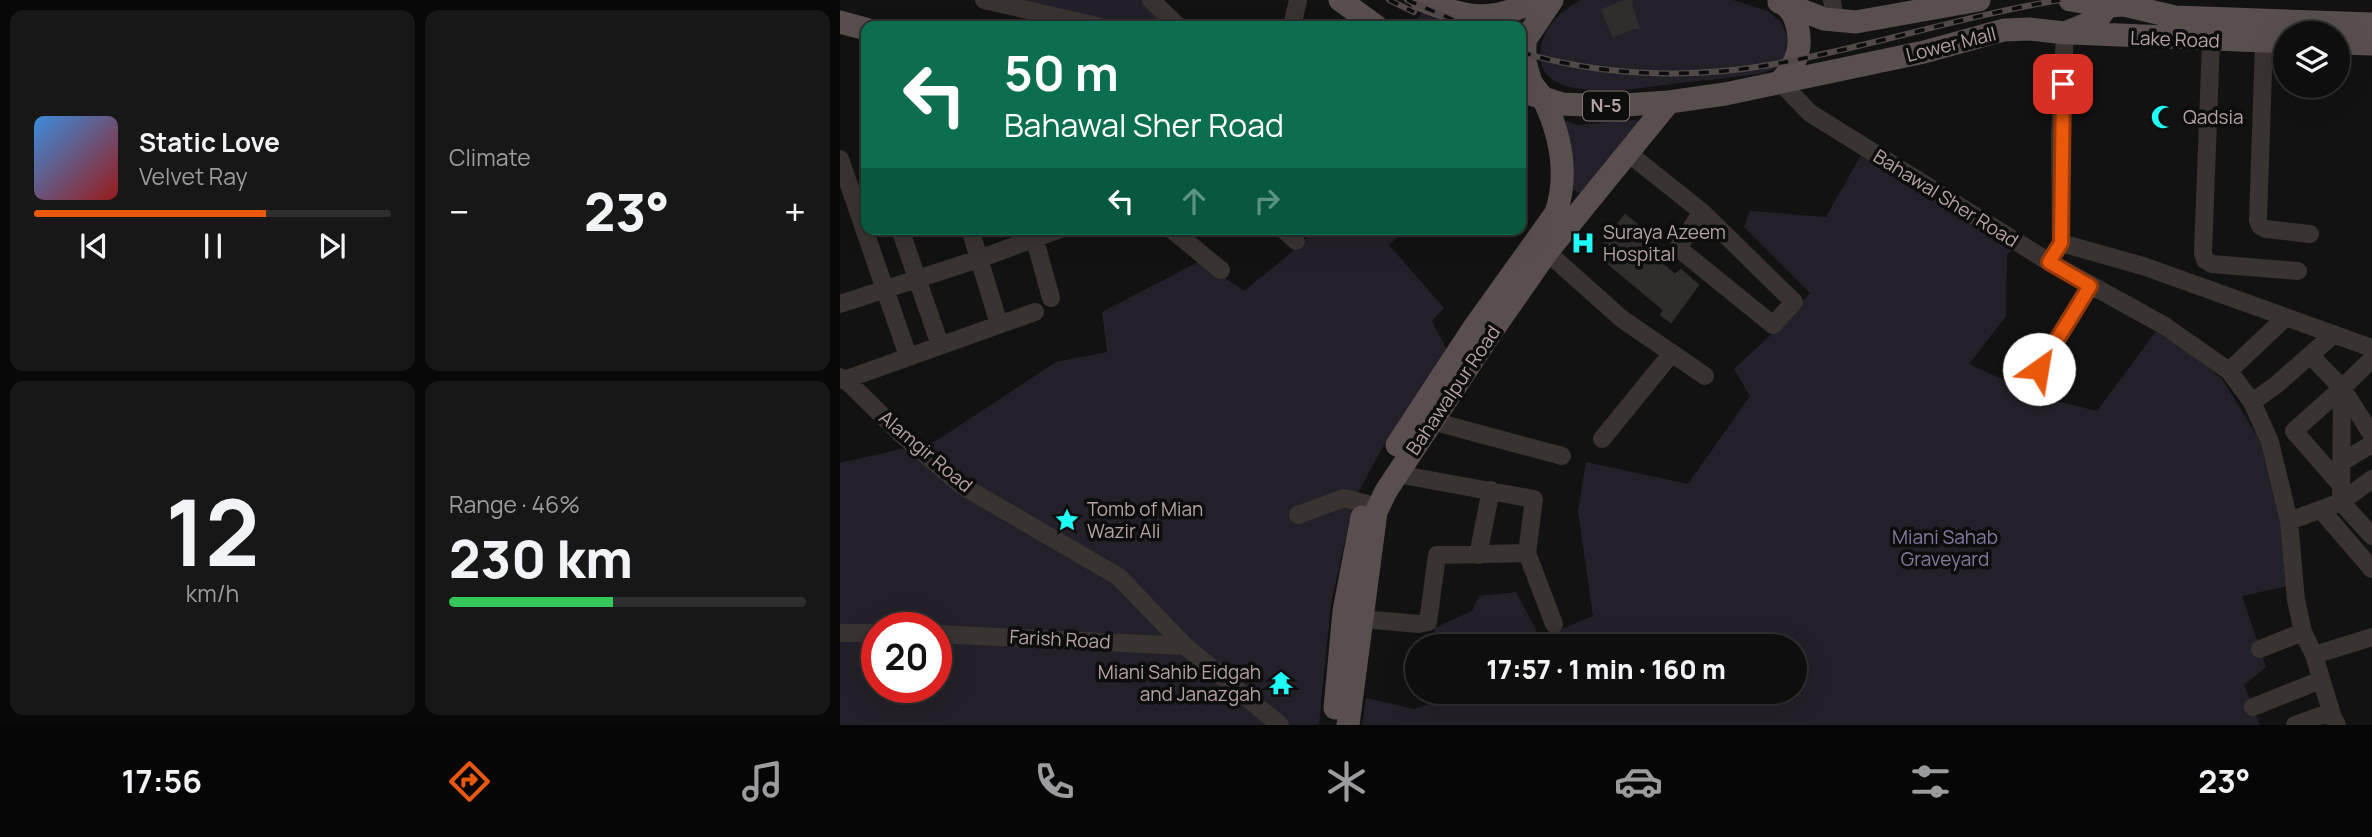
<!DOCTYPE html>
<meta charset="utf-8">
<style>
:root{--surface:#0e0e0e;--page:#171717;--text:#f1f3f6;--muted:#9b9c9e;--line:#2e2e2e;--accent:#ea580c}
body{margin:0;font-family:Manrope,sans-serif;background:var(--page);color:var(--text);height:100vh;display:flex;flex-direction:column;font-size:26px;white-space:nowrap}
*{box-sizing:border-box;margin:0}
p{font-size:23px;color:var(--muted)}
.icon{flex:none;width:38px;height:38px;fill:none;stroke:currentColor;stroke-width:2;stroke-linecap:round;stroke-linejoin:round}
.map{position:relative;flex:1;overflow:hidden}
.details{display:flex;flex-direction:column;gap:10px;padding:10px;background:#080808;width:840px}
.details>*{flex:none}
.top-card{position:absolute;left:21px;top:21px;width:665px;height:214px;border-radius:14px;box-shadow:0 7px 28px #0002,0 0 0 2px var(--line);background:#0b6e4f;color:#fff;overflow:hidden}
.controls{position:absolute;left:1433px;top:21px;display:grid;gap:14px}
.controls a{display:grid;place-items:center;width:77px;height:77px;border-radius:50%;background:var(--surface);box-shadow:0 7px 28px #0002,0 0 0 2px var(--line);font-size:35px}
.speed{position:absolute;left:21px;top:612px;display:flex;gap:14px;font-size:35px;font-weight:700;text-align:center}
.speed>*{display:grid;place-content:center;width:91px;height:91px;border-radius:50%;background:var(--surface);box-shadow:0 7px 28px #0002,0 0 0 2px var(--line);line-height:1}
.speed .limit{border:10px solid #d22;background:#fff;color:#111}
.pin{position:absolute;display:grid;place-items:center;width:60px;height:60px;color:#fff;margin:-30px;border-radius:14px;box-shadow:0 4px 10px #0006}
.me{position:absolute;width:77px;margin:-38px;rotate:32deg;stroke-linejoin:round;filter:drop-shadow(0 0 5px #0008)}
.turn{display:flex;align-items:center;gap:24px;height:147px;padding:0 28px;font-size:32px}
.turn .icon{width:91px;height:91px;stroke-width:2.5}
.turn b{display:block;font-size:49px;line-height:60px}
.lanes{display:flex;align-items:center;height:66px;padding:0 28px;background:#0003;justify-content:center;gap:35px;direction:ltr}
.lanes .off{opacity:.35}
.big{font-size:52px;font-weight:800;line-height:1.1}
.details .widget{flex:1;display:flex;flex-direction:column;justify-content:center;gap:10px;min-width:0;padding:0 24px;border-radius:14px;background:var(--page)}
.details .dial{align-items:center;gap:0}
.dial b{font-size:91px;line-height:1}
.song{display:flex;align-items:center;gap:21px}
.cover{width:84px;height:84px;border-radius:10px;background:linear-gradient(135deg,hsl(210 70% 55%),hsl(0 70% 35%))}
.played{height:7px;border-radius:4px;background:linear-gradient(90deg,var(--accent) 65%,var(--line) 65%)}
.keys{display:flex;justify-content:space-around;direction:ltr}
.heat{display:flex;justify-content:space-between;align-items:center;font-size:38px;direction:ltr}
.charge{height:10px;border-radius:5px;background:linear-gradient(90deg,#34c759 46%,var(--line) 0)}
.details .tiles{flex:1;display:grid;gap:10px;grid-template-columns:repeat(2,1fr)}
.trip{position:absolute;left:565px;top:634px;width:402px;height:70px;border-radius:35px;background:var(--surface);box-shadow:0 7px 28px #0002,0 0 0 2px var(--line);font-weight:800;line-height:70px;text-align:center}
.dock{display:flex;height:112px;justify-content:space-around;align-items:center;background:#060606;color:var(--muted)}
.dock .icon{width:49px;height:49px}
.dock .active{color:var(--accent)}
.dock b{font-size:32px;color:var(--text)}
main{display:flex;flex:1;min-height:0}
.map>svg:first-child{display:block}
.green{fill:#242029;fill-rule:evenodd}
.building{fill:#302d2c;stroke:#302d2c;stroke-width:2}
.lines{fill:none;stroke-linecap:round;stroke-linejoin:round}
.minor{stroke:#393332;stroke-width:18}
.major{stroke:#584f4e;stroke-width:23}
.rail-casing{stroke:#524a49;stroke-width:6}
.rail{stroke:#0e0d0d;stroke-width:3.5;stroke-dasharray:10;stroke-linecap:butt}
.route-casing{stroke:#983908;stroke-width:18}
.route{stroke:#ea580c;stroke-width:12}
.labels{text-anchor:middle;stroke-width:7;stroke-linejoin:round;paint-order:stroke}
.shield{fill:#0e0d0d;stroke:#837575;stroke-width:2}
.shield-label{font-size:18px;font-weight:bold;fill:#b5a2a2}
.street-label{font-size:19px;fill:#b5a2a2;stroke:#0e0d0d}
.poi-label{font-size:19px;fill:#b5a2a2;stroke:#0e0d0d;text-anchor:start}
.park-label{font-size:19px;fill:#8778a2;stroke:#0e0d0d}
</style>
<main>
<section class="details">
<div class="tiles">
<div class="widget">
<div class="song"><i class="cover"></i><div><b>Static Love</b><p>Velvet Ray</p></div></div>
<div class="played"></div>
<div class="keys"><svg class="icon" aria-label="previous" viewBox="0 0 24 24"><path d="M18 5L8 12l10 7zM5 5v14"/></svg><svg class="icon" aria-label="pause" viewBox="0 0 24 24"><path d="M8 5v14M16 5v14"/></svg><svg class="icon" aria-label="next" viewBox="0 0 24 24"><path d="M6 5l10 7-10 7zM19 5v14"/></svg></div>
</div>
<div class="widget"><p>Climate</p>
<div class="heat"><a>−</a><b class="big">23°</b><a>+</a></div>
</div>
<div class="widget dial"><b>12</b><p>km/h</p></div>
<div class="widget"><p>Range · 46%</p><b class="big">230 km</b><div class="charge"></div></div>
</div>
</section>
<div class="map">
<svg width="1532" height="725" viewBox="0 0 1532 725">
<rect width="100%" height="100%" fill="#131212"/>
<path class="green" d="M170,0h141l27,26h-80z
M741,0h152l35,11 12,10 10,20 -3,16 -6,8 -17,8c-28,4 -56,7 -85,10 -32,4 -150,27 -138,-36 4,-22 21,-37 40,-47z
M586,7l59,19h-73z
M720,119l17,6 59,-5 6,3 -61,71 -12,-7z
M1025,148l157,97 -15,9 -1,62 -37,48 72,33 56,14 62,-84 63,52 40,65 35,140 -55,12 24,71 -22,18 16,40h-898l4,-27 48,11 26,-8 -1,-10h357v-45h-360l-2,-18 38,-17 7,-15 37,-4 24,46 53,-22 -15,-105 8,-49 102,22 62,-88 -16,-27 42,-39 34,-37 -66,-66 6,-16 76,6z
M471,229h94l-16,16 55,63 -12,13 15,29 -62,93 -31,57 -23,104 -12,121h-479v-262l96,-22 120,-79 51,-10 -5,-40 98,-51 44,30 60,-49zM37,628h59v60h-59z"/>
<path class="building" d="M787,0h5l-1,6 8,22h-6l-20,8 -11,-26z
M785,215l29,23 -9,11 30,26 6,-5 17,15 -27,37 -10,-7 3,-5 -61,-51 -1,-9 4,-9z"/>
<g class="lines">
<path class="minor" d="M144,0l113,26
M311,0l27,26
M992,0l3,21
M452,26l6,-26
M1371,41l-8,212 2,7 7,4 86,7
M1424,42l-6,178 2,6 6,3 44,5
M940,82l30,31 239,149 116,64 64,45 23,31 18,40 19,79 7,79 7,32 11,23 19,63 4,7
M788,153l74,59 92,90 -21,23 -95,-77 24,-36
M0,159l68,197
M60,229l40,116
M130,229l29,95
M192,229l19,69
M331,229l50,41
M443,229l13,12
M1221,243l-1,-107 5,-103
M707,252l75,67 83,57
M1209,262l12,-19 82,23 229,82
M0,304l139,-45 81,-30
M1471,356l31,32 30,47
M1532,359l-30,29 -1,114 31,34
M1389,371l57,-54
M0,377l9,6 53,52 59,50 158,92 66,69 95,79
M4,380l191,-68
M1186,390l64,-104
M1412,402l24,-17 58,-51
M592,421l130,35
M762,439l70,-86
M1502,462l30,-18
M557,474l137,25 -7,54 27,71
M1501,485l-47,-54 48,-43
M1482,511l50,58
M458,515l46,-17 23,6
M1449,521l52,-19 31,-23
M638,555l13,-65
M522,619l57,5 9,-2 9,-67 90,-2
M0,633h37
M96,634l249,12
M1420,649l43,-17
M1474,655l58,-18
M1413,707l68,-27
M1455,725l36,-13"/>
<path class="major" d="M500,0l36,26
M581,0c52,20 67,22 118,0
M712,0l-27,40v22l6,21 12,15 19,6 48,2 59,-4 56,-8 199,-42 80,-22 26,-1 35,4 32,-13 15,-20
M1230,0l38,6 16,-1 51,12 197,7
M939,2c19,6 24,39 17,56 -3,9 -10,17 -16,24
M946,4l38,15 32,3 123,-22
M0,22l26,7
M1232,33l214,9
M1498,43l34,1
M557,445l76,-116 83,-116c13,-40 5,-78 -13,-115l-22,-7
M495,708l9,-97 18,-94
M508,725l28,-213 10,-21 106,-160 55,-79 122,-150"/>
<g class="rail-casing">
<path id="rail" d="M549,0l25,12
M567,0l61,26
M681,52c78,24 167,27 248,13 98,-17 192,-49 291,-65"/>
</g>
<use href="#rail" class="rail"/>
</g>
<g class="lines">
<g class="route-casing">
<path id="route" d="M1199,369l51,-83 -41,-24 12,-19 2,-159"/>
</g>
<use href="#route" class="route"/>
</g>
<defs>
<g id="mosque-bare" transform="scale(1.89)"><path d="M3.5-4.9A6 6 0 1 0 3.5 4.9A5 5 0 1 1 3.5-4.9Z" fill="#1ffef8" stroke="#0e0d0d" stroke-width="2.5" paint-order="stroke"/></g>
<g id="hospital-bare" transform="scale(1.89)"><path d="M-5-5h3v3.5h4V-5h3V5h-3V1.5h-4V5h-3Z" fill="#1ffef8" stroke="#0e0d0d" stroke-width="2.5" paint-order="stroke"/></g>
<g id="sight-bare" transform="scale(1.89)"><path d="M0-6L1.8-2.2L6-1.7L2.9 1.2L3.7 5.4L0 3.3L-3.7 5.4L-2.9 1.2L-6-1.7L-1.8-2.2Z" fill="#1ffef8" stroke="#0e0d0d" stroke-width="2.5" paint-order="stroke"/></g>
<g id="temple-bare" transform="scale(1.89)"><path d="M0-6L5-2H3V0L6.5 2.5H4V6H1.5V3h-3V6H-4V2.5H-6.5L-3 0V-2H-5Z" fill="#1ffef8" stroke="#0e0d0d" stroke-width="2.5" paint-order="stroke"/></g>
</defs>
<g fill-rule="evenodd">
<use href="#mosque-bare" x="1323" y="117"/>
<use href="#hospital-bare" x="743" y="243"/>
<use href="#sight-bare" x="227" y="520"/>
<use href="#temple-bare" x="441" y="683"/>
</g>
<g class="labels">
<rect class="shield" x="743" y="91.5" width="46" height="29" rx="5"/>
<g class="shield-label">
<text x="766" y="112">N-5</text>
</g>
<g class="street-label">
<text transform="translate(1335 39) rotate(2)" y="7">Lake Road</text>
<text transform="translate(1111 44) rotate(-14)" y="7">Lower Mall</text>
<text transform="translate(1106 198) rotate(32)" y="7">Bahawal Sher Road</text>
<text transform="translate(613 390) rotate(-56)" y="7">Bahawalpur Road</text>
<text transform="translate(86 451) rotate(40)" y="7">Alamgir Road</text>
<text transform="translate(220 639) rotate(3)" y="7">Farish Road</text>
</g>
<g class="poi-label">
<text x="1343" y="124">Qadsia</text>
<text x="763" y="239">Suraya Azeem<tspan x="763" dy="22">Hospital</tspan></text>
<text x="247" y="516">Tomb of Mian<tspan x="247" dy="22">Wazir Ali</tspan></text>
<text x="421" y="679" text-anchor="end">Miani Sahib Eidgah<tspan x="421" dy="22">and Janazgah</tspan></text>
</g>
<g class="park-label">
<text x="1105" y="544">Miani Sahab<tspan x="1105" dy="22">Graveyard</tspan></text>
</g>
</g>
</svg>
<div class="controls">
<a><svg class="icon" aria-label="layers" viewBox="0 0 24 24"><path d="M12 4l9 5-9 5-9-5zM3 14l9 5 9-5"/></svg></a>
</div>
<div class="speed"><div class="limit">20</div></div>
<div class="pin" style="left:1223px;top:84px;background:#d93025"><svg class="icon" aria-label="arrive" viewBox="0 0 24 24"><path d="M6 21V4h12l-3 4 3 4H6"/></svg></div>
<svg class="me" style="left:1199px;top:369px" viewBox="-20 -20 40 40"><circle r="19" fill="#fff"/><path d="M0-13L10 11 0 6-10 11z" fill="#ea580c"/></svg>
<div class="trip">17:57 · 1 min · 160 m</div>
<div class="top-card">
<div class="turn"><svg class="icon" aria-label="left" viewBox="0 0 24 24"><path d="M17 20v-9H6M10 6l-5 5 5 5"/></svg><div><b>50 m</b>Bahawal Sher Road</div></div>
<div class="lanes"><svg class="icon" aria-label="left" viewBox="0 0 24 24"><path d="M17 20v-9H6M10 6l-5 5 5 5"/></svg><svg class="icon off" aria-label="ahead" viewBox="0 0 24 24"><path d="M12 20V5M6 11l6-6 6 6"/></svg><svg class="icon off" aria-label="right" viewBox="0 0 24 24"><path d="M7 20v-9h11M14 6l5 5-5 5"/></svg></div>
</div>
</div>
</main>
<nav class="dock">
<b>17:56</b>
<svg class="icon active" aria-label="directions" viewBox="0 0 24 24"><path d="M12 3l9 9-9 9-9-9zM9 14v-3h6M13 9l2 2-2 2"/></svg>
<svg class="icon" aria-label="music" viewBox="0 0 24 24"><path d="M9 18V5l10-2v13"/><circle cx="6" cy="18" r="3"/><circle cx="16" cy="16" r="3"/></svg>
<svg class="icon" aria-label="phone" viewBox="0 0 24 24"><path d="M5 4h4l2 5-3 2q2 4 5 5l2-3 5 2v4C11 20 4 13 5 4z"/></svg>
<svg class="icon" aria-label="climate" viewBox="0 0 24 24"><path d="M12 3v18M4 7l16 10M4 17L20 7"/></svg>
<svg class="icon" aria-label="car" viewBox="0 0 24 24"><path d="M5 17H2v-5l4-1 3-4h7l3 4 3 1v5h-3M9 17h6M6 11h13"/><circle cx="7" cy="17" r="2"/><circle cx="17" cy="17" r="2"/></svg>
<svg class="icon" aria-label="filters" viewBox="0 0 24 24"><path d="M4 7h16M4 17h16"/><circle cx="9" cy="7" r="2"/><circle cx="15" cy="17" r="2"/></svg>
<b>23°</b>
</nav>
